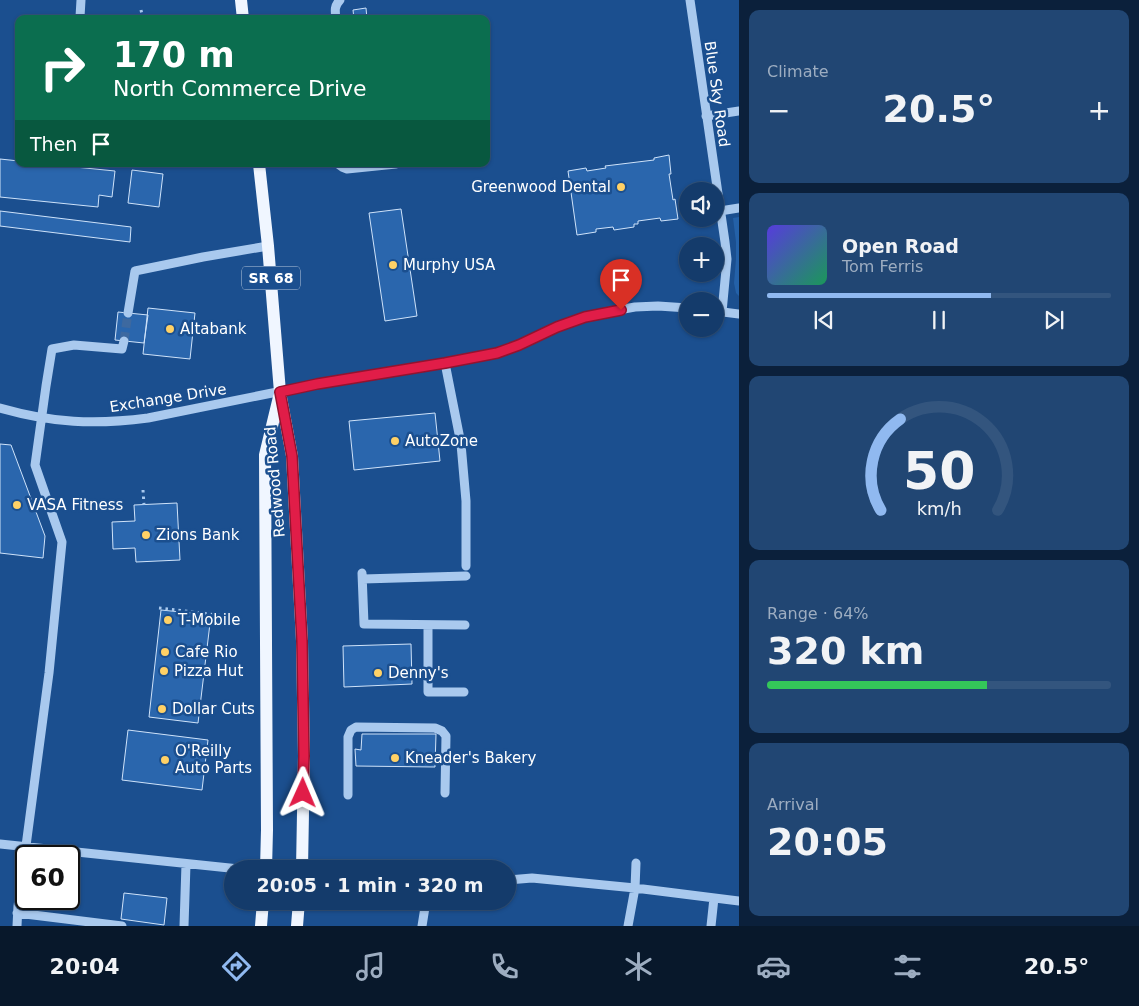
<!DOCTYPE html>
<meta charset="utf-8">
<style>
:root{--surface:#143b6b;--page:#214673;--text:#f1f3f6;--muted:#9dadc1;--line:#33557e;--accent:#90b9f0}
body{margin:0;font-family:"DejaVu Sans",sans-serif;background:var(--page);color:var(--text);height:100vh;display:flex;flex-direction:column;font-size:19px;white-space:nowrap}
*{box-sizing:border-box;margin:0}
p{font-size:16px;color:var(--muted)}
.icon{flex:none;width:28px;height:28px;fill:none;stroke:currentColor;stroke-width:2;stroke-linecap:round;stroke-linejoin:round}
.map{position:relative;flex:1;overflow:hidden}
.panel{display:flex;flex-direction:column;gap:10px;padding:10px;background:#0b203b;width:400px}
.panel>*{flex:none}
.banner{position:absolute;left:15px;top:15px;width:475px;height:152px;border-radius:10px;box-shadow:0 1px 4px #0004,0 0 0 1px var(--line);background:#0b6e4f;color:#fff;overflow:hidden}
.fabs{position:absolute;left:679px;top:182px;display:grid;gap:10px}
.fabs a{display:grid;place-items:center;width:45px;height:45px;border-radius:50%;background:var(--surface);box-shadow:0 1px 4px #0004,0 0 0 1px var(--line);font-size:25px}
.speed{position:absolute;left:15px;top:845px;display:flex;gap:10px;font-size:25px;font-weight:700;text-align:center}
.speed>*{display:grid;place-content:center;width:65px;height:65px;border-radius:50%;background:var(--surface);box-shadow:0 1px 4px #0004,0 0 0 1px var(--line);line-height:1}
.speed .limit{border:2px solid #111;border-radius:8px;background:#fff;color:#111}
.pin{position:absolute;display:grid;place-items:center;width:42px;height:42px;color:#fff;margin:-51px -21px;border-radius:50% 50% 50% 0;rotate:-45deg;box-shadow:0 0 5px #0007}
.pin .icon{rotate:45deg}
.me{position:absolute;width:55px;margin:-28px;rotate:1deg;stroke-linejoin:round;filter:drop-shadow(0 0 4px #0008)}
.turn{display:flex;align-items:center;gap:18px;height:105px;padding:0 15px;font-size:22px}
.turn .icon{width:65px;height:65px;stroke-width:2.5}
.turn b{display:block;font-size:35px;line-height:42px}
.then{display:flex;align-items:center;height:48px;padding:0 15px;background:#0003;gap:10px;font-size:19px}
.big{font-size:38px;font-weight:700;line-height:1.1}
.panel .tile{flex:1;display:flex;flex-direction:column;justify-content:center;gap:8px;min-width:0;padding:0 18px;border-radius:10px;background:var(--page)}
.panel .dial{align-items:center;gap:0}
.dial svg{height:130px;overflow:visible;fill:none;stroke:var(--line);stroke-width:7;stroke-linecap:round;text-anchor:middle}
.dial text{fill:var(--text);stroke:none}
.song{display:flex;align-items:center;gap:15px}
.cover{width:60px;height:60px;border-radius:8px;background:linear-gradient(135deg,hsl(250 70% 55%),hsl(150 70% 35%))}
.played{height:5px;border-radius:2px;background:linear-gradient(90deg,var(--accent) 65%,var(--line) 65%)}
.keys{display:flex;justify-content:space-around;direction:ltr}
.heat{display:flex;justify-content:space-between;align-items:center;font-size:28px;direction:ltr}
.charge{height:8px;border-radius:4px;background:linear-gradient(90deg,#34c759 64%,var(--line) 0)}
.trip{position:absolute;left:224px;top:860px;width:292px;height:50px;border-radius:25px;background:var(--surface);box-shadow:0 1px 4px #0004,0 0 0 1px var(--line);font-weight:700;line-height:50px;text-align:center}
.menu{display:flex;height:80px;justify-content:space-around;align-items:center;background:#08182b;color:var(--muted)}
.menu .icon{width:35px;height:35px}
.menu .active{color:var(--accent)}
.menu b{font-size:22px;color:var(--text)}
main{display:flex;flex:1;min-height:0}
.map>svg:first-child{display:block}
.green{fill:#2461a8}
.building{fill:#2a66ad;stroke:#cfe3fa}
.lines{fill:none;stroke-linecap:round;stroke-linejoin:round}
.minor-tunnel{stroke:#3d69a0;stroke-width:9;stroke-dasharray:9 4.5;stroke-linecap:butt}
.path{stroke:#a9c9ee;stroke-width:3;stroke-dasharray:2.5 4;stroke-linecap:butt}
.minor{stroke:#a9c9ee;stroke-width:9}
.major{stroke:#f0f6ff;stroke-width:12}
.route-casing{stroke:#92132f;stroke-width:12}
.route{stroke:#e11d48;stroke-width:9}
.poi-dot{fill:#ffd166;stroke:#1b4f8f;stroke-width:2}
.labels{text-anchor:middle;stroke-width:5;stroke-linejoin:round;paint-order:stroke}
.shield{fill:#1b4f8f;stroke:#bbcadd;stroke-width:1}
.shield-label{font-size:14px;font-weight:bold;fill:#fff}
.street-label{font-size:15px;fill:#fff;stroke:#1b4f8f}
.poi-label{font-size:15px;fill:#fff;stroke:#1b4f8f;text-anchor:start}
</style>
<main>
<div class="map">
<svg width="739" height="926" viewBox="0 0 739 926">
<rect width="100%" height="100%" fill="#1b4f8f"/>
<path class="green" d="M739,217v79l-3,-3 -2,-10 2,-24v-17l-3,-24z"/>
<path class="building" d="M366,8l1,11h-13l-1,-9z
M669,155l2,19h-2l4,26 2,-1 3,20 -17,2 -1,-3 -22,3v3h-4v3l-20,3 -1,-3 -17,2v3l-19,3 -9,-64 18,-3 1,3 19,-3 -1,-2 49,-6v-2z
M0,159l19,2v3h26l70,7 -3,26 -13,-2 -1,12 -98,-10z
M132,170l31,4 -4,33 -31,-4z
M401,209l16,107 -32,5 -16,-108z
M0,211l131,16 -1,15 -130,-16z
M148,308l47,5 -5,46 -47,-5z
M118,312l30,3 -4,28 -29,-3z
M435,413l5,48 -86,9 -5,-49z
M0,444l11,1 34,91 -2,22 -43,-5z
M177,503l3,57 -44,2 -1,-14 -22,1 -1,-27 23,-1 -1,-16z
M161,610l50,5 -13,108 -49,-6z
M411,644l1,40 -68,3 -1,-41z
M128,730l80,10 -6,50 -80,-10z
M362,734h74l-1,33 -79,-1 -1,-17 6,1z
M124,893l43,5 -3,27 -43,-6z"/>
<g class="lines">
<path class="minor-tunnel" d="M124,341l4,-28"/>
<path class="path" d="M141,10l2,9
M143,490l1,15
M159,608l76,9"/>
<path class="minor" d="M690,0l35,242 2,17 -5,53
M80,17l1,-17
M336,19c-1,-8 -2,-13 4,-19
M706,116l33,-5
M338,164l4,3 5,2 49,-5
M720,211l19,-3
M715,311l24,3
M128,313l7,-42 68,-14 65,-11
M445,363l16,81 5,57v65
M0,408c53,15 94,17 148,10l169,-34 128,-21 52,-10 22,-8 38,-18 28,-10 22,-5 28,-5 23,-1 30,2
M362,573l2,51 101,1
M363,579l103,-3
M428,625v67h36
M348,795v-58l3,-7 5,-3 79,1 7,3 4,5 -1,57
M0,844l239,25
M508,880l24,-2 103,10 104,13
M17,913l105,13
M17,926l1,-20 31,-233 13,-131 -27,-77 11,-79 6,-37 22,-4 48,4 2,-8
M184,926l2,-62
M422,926l4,-25
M628,926l7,-38 1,-25
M711,926l3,-28"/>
<path class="major" d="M241,0l2,19
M259,164l9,82 12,146 12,64 10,185 2,115 -2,113
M266,869l1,-39 -2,-375 14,-58
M261,926l2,-25
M297,926l2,-25"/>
</g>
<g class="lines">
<g class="route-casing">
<path id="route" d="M303,793l1,-37 -2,-115 -10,-185 -12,-64 37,-8 128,-21 52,-10 22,-8 38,-18 28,-10 36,-7"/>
</g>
<use href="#route" class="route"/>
</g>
<g class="poi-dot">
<circle cx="621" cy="187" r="5"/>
<circle cx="393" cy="265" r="5"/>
<circle cx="170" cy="329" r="5"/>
<circle cx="395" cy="441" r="5"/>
<circle cx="17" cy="505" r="5"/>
<circle cx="146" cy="535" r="5"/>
<circle cx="168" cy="620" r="5"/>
<circle cx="165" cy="652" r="5"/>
<circle cx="164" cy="671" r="5"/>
<circle cx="378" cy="673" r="5"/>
<circle cx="162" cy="709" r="5"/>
<circle cx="395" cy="758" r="5"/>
<circle cx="165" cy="760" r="5"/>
</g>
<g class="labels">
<rect class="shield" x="242" y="266.5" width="58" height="23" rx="4"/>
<g class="shield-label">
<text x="271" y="283">SR 68</text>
</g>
<g class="street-label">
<text transform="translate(717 94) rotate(82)" y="5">Blue Sky Road</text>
<text transform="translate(168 398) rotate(-9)" y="5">Exchange Drive</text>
<text transform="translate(275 482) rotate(-95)" y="5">Redwood Road</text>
</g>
<g class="poi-label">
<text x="611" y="192" text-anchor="end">Greenwood Dental</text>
<text x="403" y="270">Murphy USA</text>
<text x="180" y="334">Altabank</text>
<text x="405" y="446">AutoZone</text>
<text x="27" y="510">VASA Fitness</text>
<text x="156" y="540">Zions Bank</text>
<text x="178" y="625">T-Mobile</text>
<text x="175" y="657">Cafe Rio</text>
<text x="174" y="676">Pizza Hut</text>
<text x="388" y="678">Denny's</text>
<text x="172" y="714">Dollar Cuts</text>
<text x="175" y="756">O'Reilly<tspan x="175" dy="17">Auto Parts</tspan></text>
<text x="405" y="763">Kneader's Bakery</text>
</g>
</g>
</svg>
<div class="fabs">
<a><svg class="icon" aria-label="sound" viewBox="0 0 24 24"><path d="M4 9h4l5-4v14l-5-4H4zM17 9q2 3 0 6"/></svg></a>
<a>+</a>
<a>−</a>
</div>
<div class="speed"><div class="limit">60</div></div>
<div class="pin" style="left:621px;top:310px;background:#d93025"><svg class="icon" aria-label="arrive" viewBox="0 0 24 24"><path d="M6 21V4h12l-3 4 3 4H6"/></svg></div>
<svg class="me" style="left:303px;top:793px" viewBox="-20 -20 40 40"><path d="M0-17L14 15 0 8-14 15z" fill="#e11d48" stroke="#fff" stroke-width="4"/></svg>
<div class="trip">20:05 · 1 min · 320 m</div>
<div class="banner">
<div class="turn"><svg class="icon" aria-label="right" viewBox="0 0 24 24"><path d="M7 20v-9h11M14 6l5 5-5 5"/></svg><div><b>170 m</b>North Commerce Drive</div></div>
<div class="then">Then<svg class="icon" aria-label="arrive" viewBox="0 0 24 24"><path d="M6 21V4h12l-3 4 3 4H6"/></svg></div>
</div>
</div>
<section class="panel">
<div class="tile"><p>Climate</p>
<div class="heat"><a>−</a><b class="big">20.5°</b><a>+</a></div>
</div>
<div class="tile">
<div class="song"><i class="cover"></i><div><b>Open Road</b><p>Tom Ferris</p></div></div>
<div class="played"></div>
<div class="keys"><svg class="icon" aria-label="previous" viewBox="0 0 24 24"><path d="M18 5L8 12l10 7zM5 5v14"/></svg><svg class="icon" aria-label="pause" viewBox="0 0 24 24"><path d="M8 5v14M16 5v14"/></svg><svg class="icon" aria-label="next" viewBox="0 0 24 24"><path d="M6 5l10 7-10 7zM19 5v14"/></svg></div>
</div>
<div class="tile dial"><svg viewBox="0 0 100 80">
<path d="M14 69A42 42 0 1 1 86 69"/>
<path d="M14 69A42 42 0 0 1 26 13" stroke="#90b9f0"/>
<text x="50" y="56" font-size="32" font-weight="700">50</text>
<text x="50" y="72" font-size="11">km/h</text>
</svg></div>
<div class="tile"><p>Range · 64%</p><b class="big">320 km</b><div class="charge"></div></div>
<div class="tile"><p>Arrival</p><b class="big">20:05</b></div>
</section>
</main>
<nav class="menu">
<b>20:04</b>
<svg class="icon active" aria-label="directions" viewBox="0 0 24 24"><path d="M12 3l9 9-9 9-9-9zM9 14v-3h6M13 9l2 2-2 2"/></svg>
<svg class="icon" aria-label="music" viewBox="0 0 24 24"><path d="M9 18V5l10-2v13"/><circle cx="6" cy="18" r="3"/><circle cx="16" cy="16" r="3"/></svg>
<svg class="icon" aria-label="phone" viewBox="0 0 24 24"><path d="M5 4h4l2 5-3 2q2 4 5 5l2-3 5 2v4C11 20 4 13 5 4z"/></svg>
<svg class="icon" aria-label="climate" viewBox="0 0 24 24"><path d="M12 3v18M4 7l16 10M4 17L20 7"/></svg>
<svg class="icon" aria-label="car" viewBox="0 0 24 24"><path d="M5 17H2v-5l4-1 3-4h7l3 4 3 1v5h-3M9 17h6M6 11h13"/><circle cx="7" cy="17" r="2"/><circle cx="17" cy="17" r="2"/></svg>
<svg class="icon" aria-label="filters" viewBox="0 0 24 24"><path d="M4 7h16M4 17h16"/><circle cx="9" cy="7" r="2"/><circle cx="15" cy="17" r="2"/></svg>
<b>20.5°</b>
</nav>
